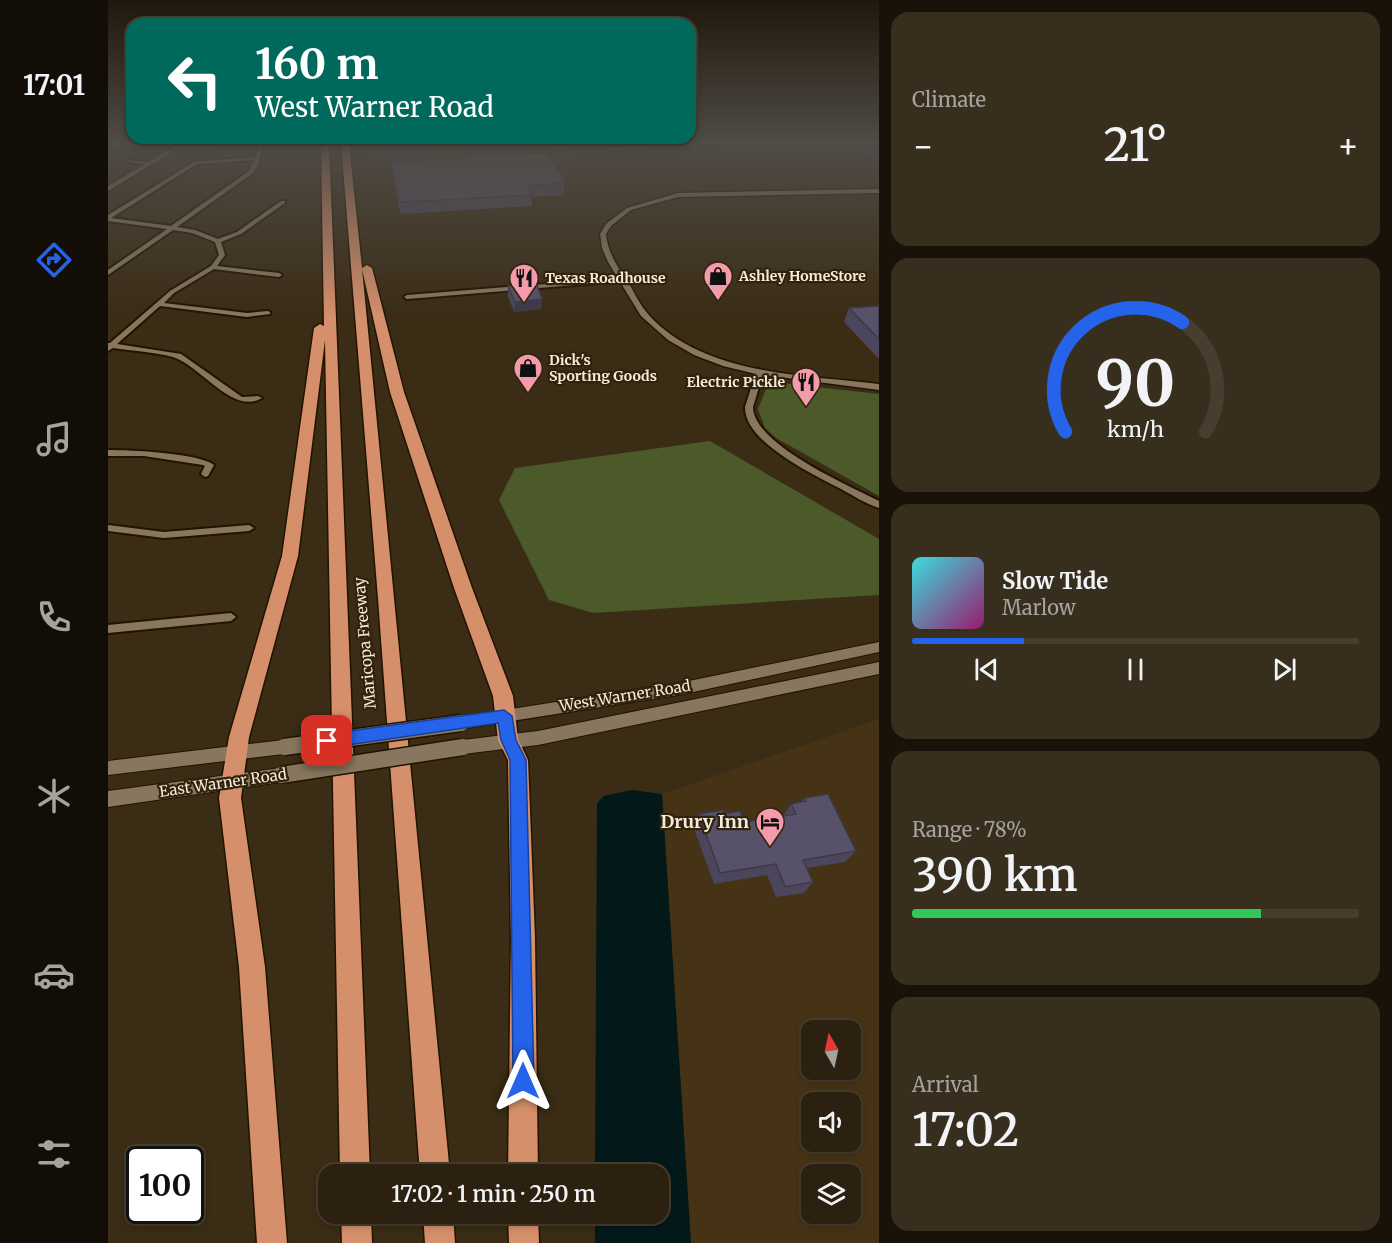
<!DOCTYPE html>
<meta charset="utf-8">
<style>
:root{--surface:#2c2110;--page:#382e1e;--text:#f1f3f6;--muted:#a6a39f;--line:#483e30;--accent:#2563eb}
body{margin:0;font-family:Merriweather,serif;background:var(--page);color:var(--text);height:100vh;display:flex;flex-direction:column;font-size:22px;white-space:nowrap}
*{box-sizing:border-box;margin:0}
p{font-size:20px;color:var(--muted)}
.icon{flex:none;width:33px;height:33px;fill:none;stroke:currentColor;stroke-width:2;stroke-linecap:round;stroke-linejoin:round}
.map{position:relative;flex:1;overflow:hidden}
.side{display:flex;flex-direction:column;gap:12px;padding:12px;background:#181209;width:513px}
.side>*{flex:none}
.top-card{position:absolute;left:18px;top:18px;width:570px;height:126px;border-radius:18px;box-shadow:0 3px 9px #0003,0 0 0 2px var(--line);background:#00695c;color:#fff;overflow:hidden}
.needle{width:39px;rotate:351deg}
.fabs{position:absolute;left:693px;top:1020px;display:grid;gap:12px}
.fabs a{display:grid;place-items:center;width:60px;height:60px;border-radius:12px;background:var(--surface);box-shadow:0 3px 9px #0003,0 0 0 2px var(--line);font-size:30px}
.speed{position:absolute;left:18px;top:1146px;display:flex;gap:12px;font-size:30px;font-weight:700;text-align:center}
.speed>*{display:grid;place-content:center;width:78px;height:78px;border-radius:50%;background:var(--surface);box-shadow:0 3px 9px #0003,0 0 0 2px var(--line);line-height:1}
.speed .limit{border:3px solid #111;border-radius:9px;background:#fff;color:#111}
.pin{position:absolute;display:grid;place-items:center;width:51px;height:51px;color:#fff;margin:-26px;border-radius:12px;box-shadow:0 3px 9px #0006}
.me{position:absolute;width:66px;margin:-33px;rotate:0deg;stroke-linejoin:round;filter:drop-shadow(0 0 4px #0008)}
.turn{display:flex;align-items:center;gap:21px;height:126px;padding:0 30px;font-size:27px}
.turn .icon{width:78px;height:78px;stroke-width:2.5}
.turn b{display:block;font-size:42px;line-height:51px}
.big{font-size:45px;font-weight:600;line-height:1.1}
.side .widget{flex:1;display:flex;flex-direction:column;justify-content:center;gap:9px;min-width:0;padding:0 21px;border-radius:18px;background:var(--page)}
.side .dial{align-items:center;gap:0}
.dial svg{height:156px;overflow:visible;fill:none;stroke:var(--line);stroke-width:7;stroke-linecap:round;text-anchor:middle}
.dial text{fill:var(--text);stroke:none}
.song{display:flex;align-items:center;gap:18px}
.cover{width:72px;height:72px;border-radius:9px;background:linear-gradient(135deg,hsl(180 70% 55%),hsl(320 70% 35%))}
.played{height:6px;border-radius:3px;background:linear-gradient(90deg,var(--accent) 25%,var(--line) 25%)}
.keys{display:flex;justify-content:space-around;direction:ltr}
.heat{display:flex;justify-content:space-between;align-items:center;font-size:33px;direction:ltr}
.charge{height:9px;border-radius:4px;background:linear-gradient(90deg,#34c759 78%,var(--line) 0)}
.trip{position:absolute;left:210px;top:1164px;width:351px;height:60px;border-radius:18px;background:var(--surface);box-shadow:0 3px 9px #0003,0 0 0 2px var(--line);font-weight:600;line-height:60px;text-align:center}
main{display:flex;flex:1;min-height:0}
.tabs{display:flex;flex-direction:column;width:108px;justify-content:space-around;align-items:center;background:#120d06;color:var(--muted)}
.tabs .icon{width:42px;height:42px}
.tabs .selected{color:var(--accent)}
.tabs b{font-size:27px;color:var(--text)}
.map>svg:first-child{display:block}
.built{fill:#463315;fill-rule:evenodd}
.industrial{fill:#3c3141}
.green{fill:#4c5a2a}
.water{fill:#021819}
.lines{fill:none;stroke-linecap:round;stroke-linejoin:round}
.stream{stroke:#021819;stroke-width:2}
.minor-casing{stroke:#211400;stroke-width:4}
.tertiary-casing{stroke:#211400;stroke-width:3}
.secondary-casing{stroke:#211400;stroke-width:2}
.motorway-casing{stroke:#211400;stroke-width:3}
.minor{fill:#88775e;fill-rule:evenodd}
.tertiary{fill:#88775e;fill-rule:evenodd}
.secondary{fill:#88775e;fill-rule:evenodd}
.motorway{fill:#d58f6b;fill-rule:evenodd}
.secondary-bridge-casing{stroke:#211400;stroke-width:19;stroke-linecap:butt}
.secondary-bridge{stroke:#88775e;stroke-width:16}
.wall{fill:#4b465b}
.shaded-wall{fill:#3d394a}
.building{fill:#57516a;stroke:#3d394a;stroke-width:1.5}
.route{fill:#2563eb;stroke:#184099;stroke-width:1.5}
.labels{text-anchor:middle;stroke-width:4.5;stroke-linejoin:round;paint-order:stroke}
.far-poi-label{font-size:14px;font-weight:bold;fill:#f4ebdd;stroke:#30220b;text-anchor:start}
.street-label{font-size:15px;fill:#f4ebdd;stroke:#30220b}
.near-poi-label{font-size:18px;font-weight:bold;fill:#f4ebdd;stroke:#30220b;text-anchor:end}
</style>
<main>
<nav class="tabs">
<b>17:01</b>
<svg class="icon selected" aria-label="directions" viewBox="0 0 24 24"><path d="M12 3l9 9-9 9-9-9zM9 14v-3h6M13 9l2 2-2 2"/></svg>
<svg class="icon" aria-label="music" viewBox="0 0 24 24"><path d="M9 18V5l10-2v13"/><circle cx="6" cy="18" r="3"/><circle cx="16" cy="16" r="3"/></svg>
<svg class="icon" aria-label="phone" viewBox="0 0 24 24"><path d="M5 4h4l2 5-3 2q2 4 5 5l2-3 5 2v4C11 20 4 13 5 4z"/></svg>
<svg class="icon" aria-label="climate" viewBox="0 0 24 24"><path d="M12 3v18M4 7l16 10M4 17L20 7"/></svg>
<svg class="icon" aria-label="car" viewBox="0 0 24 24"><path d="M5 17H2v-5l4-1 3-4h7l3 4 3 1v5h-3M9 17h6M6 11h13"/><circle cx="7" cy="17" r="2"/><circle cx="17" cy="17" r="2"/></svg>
<svg class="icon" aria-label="filters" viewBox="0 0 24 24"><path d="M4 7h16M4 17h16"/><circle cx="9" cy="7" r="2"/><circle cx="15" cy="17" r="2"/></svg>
</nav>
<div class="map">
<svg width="771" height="1243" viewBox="0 0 771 1243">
<rect width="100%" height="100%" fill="#3a2c15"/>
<path class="built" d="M499,143h145l-138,8z
M771,719v524h-188l-29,-449zM704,1030h38v40h-38zM704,1102h38v40h-38zM704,1174h38v40h-38z"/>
<path class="industrial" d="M262,143h237l7,8 -241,14z"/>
<path class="green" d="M0,143h76l-13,8 -39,-4 -24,7z
M78,143h49l-33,8h-28z
M664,382l107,12v102l-103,-58 -11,-10 -7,-19 10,-25z
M602,441l169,98v56l-286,18 -44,-13 -50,-100 16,-32z"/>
<path class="water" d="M524,790l30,4 29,449h-96v-29h63v-40h-63l2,-371 7,-7z"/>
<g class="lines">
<path class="stream" d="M0,151l111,-8"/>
<g class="minor-casing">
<path id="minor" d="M152,143h4l-6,22 -5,8 -76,54 18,3 23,9 19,-7 44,-31h4v2l-44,31 -20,8 4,13 -8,11 62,7 3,2 -3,2 -65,-8 -40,24 -10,10 83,10 21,-2 2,1v2l-23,3 -87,-11 -43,38 64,10 61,43 16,-1 4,2c-29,18 -62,-33 -89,-41 -19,-5 -40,-6 -60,-9l-5,3v-8h2l60,-52 41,-25 8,-11 -4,-13 -23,-9 -19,-3 -65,45v-5l59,-41 -59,-8v-6l86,-53 61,-5zM146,160l-5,11 -78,55 -60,-8 86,-54z
M590,143h24l-199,13 -2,-1z
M19,160l24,3 2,1 -2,1 -22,-3z
M514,278l2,1v2l-217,18 -3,-2 3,-2z
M649,369l7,2 -11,36c0,37 96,79 126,94v7c-13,-4 -25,-12 -38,-19 -27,-14 -97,-47 -96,-82z
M0,450c21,0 91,3 106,15l-6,11 -3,1 -4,-3 4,-8 -2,-1 -59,-9h-36z
M0,525l56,7 85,-7 5,3 -5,3 -85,7 -56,-7z
M123,613l5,4 -5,4 -123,12v-8z"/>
</g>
<g class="tertiary-casing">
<path id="tertiary" d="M72,143h7l-79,48v-5z
M771,189v4l-201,4 -47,13 -20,16 -5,8c2,21 14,36 25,53 5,9 10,19 17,27 54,61 156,61 231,70v6l-123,-16 -33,-8 -29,-11 -26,-15 -27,-24 -33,-54 -6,-14 -2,-14 6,-10 21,-16 51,-15z"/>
</g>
<g class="secondary-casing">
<path id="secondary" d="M771,642v10l-195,42 -223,35 -5,-1 -3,-5 3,-5 5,-1 223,-35z
M771,662v12l-341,71 -75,9 -5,-2 -3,-5 3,-5 5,-2 75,-9z
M176,740l5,2 3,5 -3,5 -5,2 -176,21v-14z
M173,768l6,2 2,5 -2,5 -6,2 -173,25v-16z"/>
</g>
<g class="motorway-casing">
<path id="motorway" d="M213,143h8l41,1031h-30l-15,-834 -27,216 -49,181 -8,61 24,169 22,276h-30l-18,-276 -20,-169 10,-61 53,-181 32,-228 6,-4 4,2z
M233,143h8l13,125 5,-3 5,3 32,124 68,196 41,108 5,43 10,21 7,178 3,236h-30l3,-236 -3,-178 -10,-20 -5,-44 -39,-108 -64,-196 -28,-123 88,905h-30l-42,-576z
M233,1214h30l1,29h-30z
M315,1214h30l2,29h-30z
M400,1214h30l1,29h-30z"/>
</g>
<use href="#minor" class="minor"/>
<use href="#tertiary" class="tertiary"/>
<use href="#secondary" class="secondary"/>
<use href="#motorway" class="motorway"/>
<g class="secondary-bridge-casing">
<path id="secondary-bridge" d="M176,747l177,-24
M173,775l182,-28"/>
</g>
<use href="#secondary-bridge" class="secondary-bridge"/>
</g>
<path class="wall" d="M278,143h131v3h-3l3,8 48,25 -2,16 -31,2v9l-129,8 -3,-2 -8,-38 -1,-11 79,-5v-3l32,-2 -4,-7 -77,3v3l-33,2z
M744,143h27v15h-5z
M400,286l34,13v10l-28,3 -6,-16z
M771,306v53l-35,-37 5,-14z
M696,798l52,53 -11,11 -38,6 6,14 -9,11 -28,4 -9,-22 -53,9 -21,-58 6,-12h25l20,8 39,-6 8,-12 10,-2z"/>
<path class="shaded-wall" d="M434,299v10l-28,3 1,-10z"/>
<path class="building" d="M394,143h10l5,11h30l18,25h-4l3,4 -36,3 4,9 -130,7 -3,-2 -8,-37 80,-5 -1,-3 37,-2z
M764,143h7v4h-1z
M429,285l5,14 -27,3 -7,-16z
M771,306v33l-30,-31z
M720,794l28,57 -53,9 10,22 -28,5 -9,-23 -56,9 -21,-59 24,-4 1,4 16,-3 4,11 52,-8 -5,-10 15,-3 -2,-3z"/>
<linearGradient id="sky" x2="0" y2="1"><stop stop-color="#20180c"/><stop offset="0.45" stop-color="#4f4b46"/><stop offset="1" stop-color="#4f4b46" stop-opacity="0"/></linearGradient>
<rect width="771" height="317" fill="url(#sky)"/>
<path class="route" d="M396,710l8,6 4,24 10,20 8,321 -4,8 -7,3 -7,-3 -3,-8 -3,-321 -9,-20 -3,-17 -171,25 -6,-2 -2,-5 2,-5 6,-2z"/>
<defs>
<g id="shop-pin" transform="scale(1.5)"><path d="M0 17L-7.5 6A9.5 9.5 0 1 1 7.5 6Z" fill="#f39aab" stroke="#30220b"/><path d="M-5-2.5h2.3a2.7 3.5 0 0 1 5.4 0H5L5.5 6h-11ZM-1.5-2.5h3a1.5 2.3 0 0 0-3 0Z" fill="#111"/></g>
<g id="restaurant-pin" transform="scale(1.5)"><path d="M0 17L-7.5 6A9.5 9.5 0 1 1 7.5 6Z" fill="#f39aab" stroke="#30220b"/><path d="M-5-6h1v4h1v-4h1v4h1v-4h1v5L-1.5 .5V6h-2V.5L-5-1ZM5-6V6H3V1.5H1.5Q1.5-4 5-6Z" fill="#111"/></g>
<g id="hotel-pin" transform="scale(1.5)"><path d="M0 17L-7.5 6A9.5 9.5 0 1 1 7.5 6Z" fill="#f39aab" stroke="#30220b"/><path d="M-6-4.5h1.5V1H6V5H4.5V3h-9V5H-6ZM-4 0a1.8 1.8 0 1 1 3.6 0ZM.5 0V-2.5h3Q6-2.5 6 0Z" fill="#111"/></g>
</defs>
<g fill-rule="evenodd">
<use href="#shop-pin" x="610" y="276"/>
<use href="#restaurant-pin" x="416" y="278"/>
<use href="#shop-pin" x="420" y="368"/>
<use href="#restaurant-pin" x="698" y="382"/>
<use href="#hotel-pin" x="662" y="822"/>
</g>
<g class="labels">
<g class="far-poi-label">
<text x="631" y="281">Ashley HomeStore</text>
<text x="437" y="283">Texas Roadhouse</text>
<text x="441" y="365">Dick's<tspan x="441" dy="16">Sporting Goods</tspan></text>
<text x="677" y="387" text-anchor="end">Electric Pickle</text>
</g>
<g class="street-label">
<text transform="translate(257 643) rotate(-95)" y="5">Maricopa Freeway</text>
<text transform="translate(517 696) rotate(-9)" y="5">West Warner Road</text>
<text transform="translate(115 783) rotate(-8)" y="5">East Warner Road</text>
</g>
<g class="near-poi-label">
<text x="641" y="828">Drury Inn</text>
</g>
</g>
</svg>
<div class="fabs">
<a><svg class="needle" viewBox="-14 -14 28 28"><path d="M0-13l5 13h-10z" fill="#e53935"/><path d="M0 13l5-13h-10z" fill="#a6a39f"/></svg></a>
<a><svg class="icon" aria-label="sound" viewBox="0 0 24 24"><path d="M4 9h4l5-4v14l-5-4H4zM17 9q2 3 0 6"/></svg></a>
<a><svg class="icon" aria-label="layers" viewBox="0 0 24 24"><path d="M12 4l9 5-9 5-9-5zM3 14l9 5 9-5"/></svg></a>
</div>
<div class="speed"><div class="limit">100</div></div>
<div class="pin" style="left:219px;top:741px;background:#d93025"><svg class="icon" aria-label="arrive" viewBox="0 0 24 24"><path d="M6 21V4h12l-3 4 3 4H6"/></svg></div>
<svg class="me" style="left:415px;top:1081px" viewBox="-20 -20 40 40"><path d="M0-17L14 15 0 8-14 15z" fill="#2563eb" stroke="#fff" stroke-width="4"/></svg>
<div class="trip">17:02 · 1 min · 250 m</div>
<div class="top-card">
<div class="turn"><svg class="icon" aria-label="left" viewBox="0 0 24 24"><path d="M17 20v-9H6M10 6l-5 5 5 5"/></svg><div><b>160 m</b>West Warner Road</div></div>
</div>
</div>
<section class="side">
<div class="widget"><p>Climate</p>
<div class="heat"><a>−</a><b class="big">21°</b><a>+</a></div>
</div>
<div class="widget dial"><svg viewBox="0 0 100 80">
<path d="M14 69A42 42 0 1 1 86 69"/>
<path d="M14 69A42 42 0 0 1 74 13" stroke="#2563eb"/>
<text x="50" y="56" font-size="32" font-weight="700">90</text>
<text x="50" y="72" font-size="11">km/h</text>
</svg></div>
<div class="widget">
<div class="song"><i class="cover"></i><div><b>Slow Tide</b><p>Marlow</p></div></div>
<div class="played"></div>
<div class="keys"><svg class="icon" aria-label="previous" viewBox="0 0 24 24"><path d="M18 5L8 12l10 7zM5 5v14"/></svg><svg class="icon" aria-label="pause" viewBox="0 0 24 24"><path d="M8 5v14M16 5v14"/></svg><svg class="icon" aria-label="next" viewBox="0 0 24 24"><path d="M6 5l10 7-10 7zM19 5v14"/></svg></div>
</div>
<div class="widget"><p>Range · 78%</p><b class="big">390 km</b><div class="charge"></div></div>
<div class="widget"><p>Arrival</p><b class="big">17:02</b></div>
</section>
</main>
